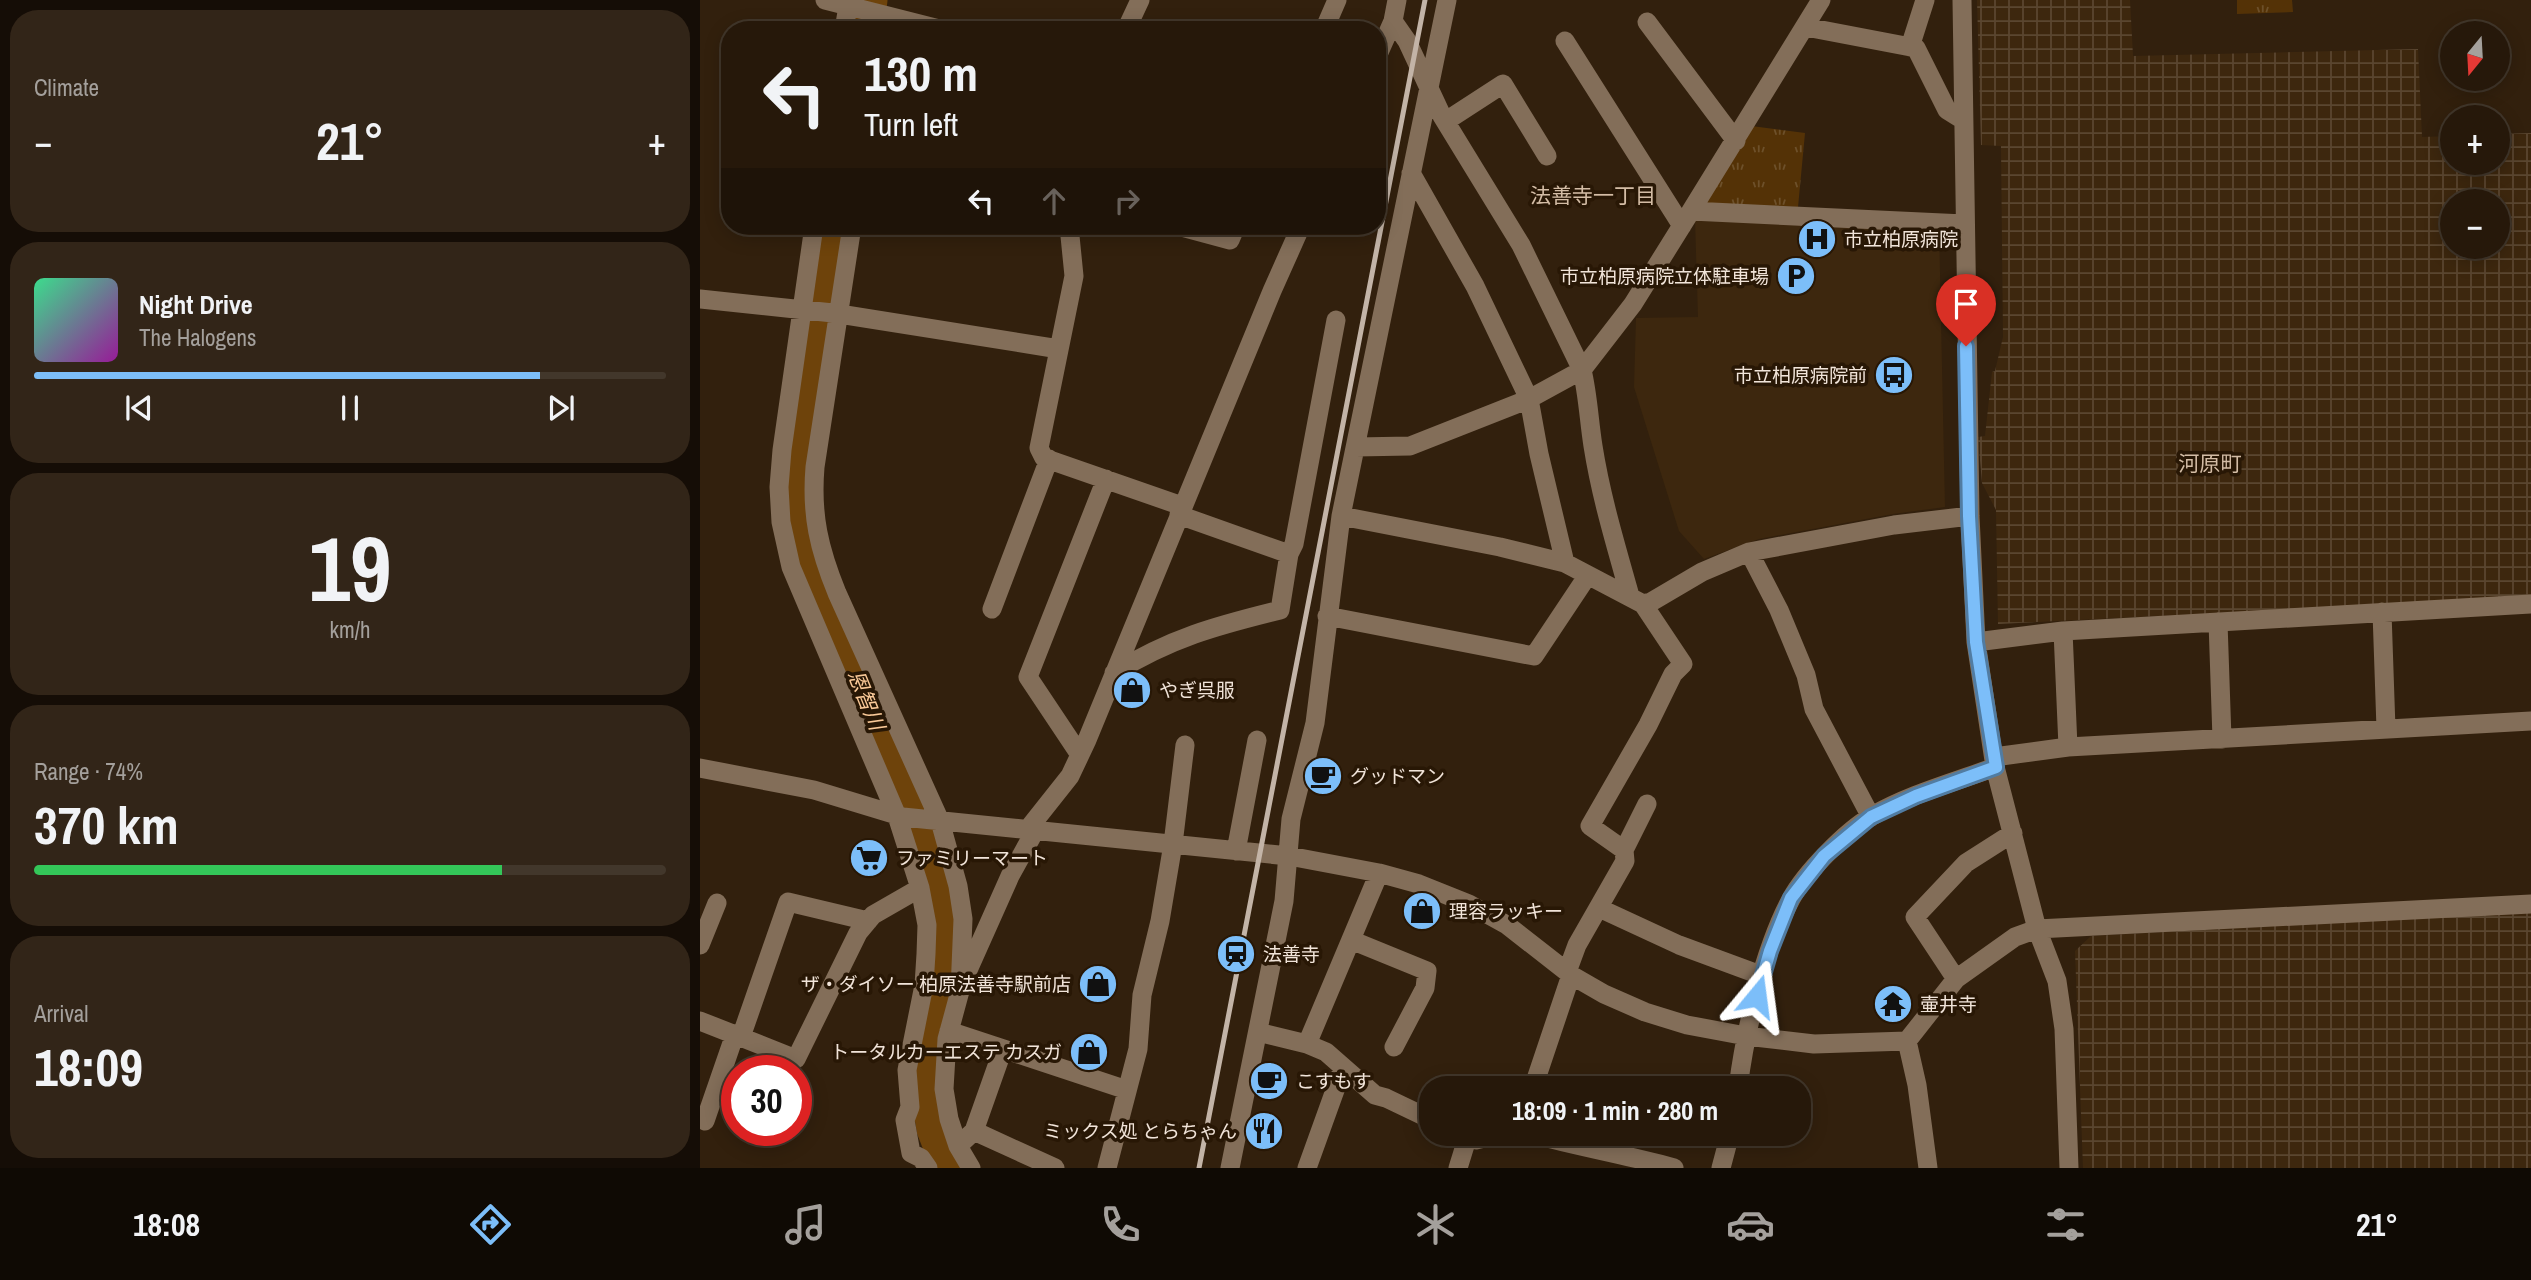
<!DOCTYPE html>
<meta charset="utf-8">
<style>
:root{--surface:#26180a;--page:#322518;--text:#f1f3f6;--muted:#a4a09c;--line:#42372b;--accent:#7cbef9}
body{margin:0;font-family:"Archivo Narrow","Noto Sans JP",sans-serif;background:var(--page);color:var(--text);height:100vh;display:flex;flex-direction:column;font-size:26px;white-space:nowrap}
*{box-sizing:border-box;margin:0}
p{font-size:23px;color:var(--muted)}
.icon{flex:none;width:38px;height:38px;fill:none;stroke:currentColor;stroke-width:2;stroke-linecap:round;stroke-linejoin:round}
.map{position:relative;flex:1;overflow:hidden}
.panel{display:flex;flex-direction:column;gap:10px;padding:10px;background:#150d06;width:700px}
.panel>*{flex:none}
.top-card{position:absolute;left:21px;top:21px;width:665px;height:214px;border-radius:28px;box-shadow:0 4px 18px #0003,0 0 0 2px var(--line);background:#26180a;color:var(--text);overflow:hidden}
.needle{width:46px;rotate:198deg}
.fabs{position:absolute;left:1740px;top:21px;display:grid;gap:14px}
.fabs a{display:grid;place-items:center;width:70px;height:70px;border-radius:50%;background:var(--surface);box-shadow:0 4px 18px #0003,0 0 0 2px var(--line);font-size:35px}
.speed{position:absolute;left:21px;top:1055px;display:flex;gap:14px;font-size:35px;font-weight:700;text-align:center}
.speed>*{display:grid;place-content:center;width:91px;height:91px;border-radius:50%;background:var(--surface);box-shadow:0 4px 18px #0003,0 0 0 2px var(--line);line-height:1}
.speed .limit{border:10px solid #d22;background:#fff;color:#111}
.pin{position:absolute;display:grid;place-items:center;width:60px;height:60px;color:#fff;margin:-72px -30px;border-radius:50% 50% 50% 0;rotate:-45deg;box-shadow:0 0 7px #0007}
.pin .icon{rotate:45deg}
.me{position:absolute;width:77px;margin:-38px;rotate:16deg;stroke-linejoin:round;filter:drop-shadow(0 0 5px #0008)}
.turn{display:flex;align-items:center;gap:24px;height:147px;padding:0 28px;font-size:32px}
.turn .icon{width:91px;height:91px;stroke-width:2.5}
.turn b{display:block;font-size:49px;line-height:60px}
.lanes{display:flex;align-items:center;height:66px;padding:0 28px;background:#0003;justify-content:center;gap:35px;direction:ltr}
.lanes .off{opacity:.35}
.big{font-size:52px;font-weight:800;line-height:1.1}
.panel .tile{flex:1;display:flex;flex-direction:column;justify-content:center;gap:10px;min-width:0;padding:0 24px;border-radius:28px;background:var(--page)}
.panel .dial{align-items:center;gap:0}
.dial b{font-size:91px;line-height:1}
.song{display:flex;align-items:center;gap:21px}
.cover{width:84px;height:84px;border-radius:10px;background:linear-gradient(135deg,hsl(150 70% 55%),hsl(300 70% 35%))}
.played{height:7px;border-radius:4px;background:linear-gradient(90deg,var(--accent) 80%,var(--line) 80%)}
.keys{display:flex;justify-content:space-around;direction:ltr}
.heat{display:flex;justify-content:space-between;align-items:center;font-size:38px;direction:ltr}
.charge{height:10px;border-radius:5px;background:linear-gradient(90deg,#34c759 74%,var(--line) 0)}
.trip{position:absolute;left:719px;top:1076px;width:392px;height:70px;border-radius:28px;background:var(--surface);box-shadow:0 4px 18px #0003,0 0 0 2px var(--line);font-weight:800;line-height:70px;text-align:center}
.tabs{display:flex;height:112px;justify-content:space-around;align-items:center;background:#0f0a04;color:var(--muted)}
.tabs .icon{width:49px;height:49px}
.tabs .current{color:var(--accent)}
.tabs b{font-size:32px;color:var(--text)}
main{display:flex;flex:1;min-height:0}
.map>svg:first-child{display:block}
.built{fill:#3d270e}
.industrial{fill:url(#industrial-grid);fill-rule:evenodd}
.park{fill:url(#park-tufts)}
.lines{fill:none;stroke-linecap:round;stroke-linejoin:round}
.river{stroke:#6e430b;stroke-width:33}
.minor{stroke:#836e59;stroke-width:19}
.rail{stroke:#c3b4a7;stroke-width:5}
.route-casing{stroke:#517ca2;stroke-width:18}
.route{stroke:#7cbef9;stroke-width:12}
.labels{text-anchor:middle;stroke-width:7;stroke-linejoin:round;paint-order:stroke}
.poi-label{font-size:19px;fill:#f1e4d9;stroke:#281705;text-anchor:start}
.neighbourhood-label{font-size:21px;fill:#d3bca5;stroke:#281705}
.water-label{font-size:21px;font-style:italic;fill:#fac998;stroke:#281705}
</style>
<main>
<section class="panel">
<div class="tile"><p>Climate</p>
<div class="heat"><a>−</a><b class="big">21°</b><a>+</a></div>
</div>
<div class="tile">
<div class="song"><i class="cover"></i><div><b>Night Drive</b><p>The Halogens</p></div></div>
<div class="played"></div>
<div class="keys"><svg class="icon" aria-label="previous" viewBox="0 0 24 24"><path d="M18 5L8 12l10 7zM5 5v14"/></svg><svg class="icon" aria-label="pause" viewBox="0 0 24 24"><path d="M8 5v14M16 5v14"/></svg><svg class="icon" aria-label="next" viewBox="0 0 24 24"><path d="M6 5l10 7-10 7zM19 5v14"/></svg></div>
</div>
<div class="tile dial"><b>19</b><p>km/h</p></div>
<div class="tile"><p>Range · 74%</p><b class="big">370 km</b><div class="charge"></div></div>
<div class="tile"><p>Arrival</p><b class="big">18:09</b></div>
</section>
<div class="map">
<svg width="1831" height="1168" viewBox="0 0 1831 1168">
<defs>
<pattern id="industrial-grid" width="8" height="8" patternUnits="userSpaceOnUse" patternTransform="scale(1.75)"><rect width="8" height="8" fill="#3d270e"/><path d="M0 4h8M4 0v8" fill="none" stroke="#5a4630"/></pattern>
<pattern id="park-tufts" width="24" height="20" patternUnits="userSpaceOnUse" patternTransform="scale(1.75)"><rect width="24" height="20" fill="#543206"/><path d="M3 7l-1-3M5 7V3M7 7l1-3M15 17l-1-3M17 17v-4M19 17l1-3" fill="none" stroke="#6d502a"/></pattern>
</defs>
<rect width="100%" height="100%" fill="#32200d"/>
<path class="built" d="M995,220l244,6 6,281 -52,7 -134,25 -55,20 -25,-28 -45,-144 2,-69 62,-1z"/>
<path class="industrial" d="M1277,0h153l3,56 285,-7 4,88 30,-1v27h45v-29l34,-1v465l-533,26 -2,-114 -14,-27 -4,-46 7,-1 7,-64 3,-1 8,-34 -2,-191 -20,-1zM1752,201h45v46h-45z
M1831,912v256h-448l-8,-217 16,-15z"/>
<path class="park" d="M1537,0h55l1,12 -56,2z
M1051,126l54,7 -7,74 -95,-4z"/>
<g class="lines">
<path class="river" d="M167,30l4,-30
M137,226l-36,231 -1,41 4,35 12,41 124,308 7,58 -21,146 7,43 15,39"/>
<path class="minor" d="M125,0l118,30
M1262,0l8,516 6,126 19,125 42,162 20,52 7,48 5,139
M693,21l14,20 35,75 79,129 61,125c6,25 7,51 11,76 8,51 23,100 37,150
M947,22l89,119
M1106,27l110,21 31,62 16,10
M144,30l5,-30
M426,30l14,-30
M624,30l13,-30
M865,41l117,185
M1210,47l15,-47
M677,57l16,-36 4,-21
M746,121l57,-37 44,72
M711,173l64,113 54,113 10,55 26,109
M991,211l130,-211
M114,226l-32,224 -3,37 2,35 10,45 106,249 23,72 7,37 -1,29 -2,31 -17,85 3,37 -5,13 6,33 10,5 7,10
M152,226l-37,241c-4,48 4,82 22,126l103,228 18,65 5,33 -3,72 -13,48 -3,50 5,30 9,27 13,22
M369,226l5,50 -35,172 5,10 138,48
M478,226l52,14 6,-14
M0,299l133,14 226,36
M656,447l54,-1 119,-47 53,-29 51,-66 58,-93 273,13
M641,516l159,31 65,16 78,41 8,-2 51,-30 47,-20 145,-27 76,-9
M1049,552l30,58 27,65 8,34 57,108
M589,554l5,-10 42,-224
M292,609l57,-150
M1682,612l4,117
M627,616l207,40 54,-81
M1518,622l4,117
M1363,631l5,116
M1276,642l87,-11 468,-27
M414,673c57,-35 101,-47 166,-63l9,-56 -110,-39
M380,755l-52,-78 78,-198
M1294,757l74,-10 463,-26
M0,768l114,22 89,27 386,39 90,17 40,11 50,20 38,21 64,50 33,19 41,18 42,13 59,11 68,8 93,-3 49,-62 59,-42 22,-8 494,-25
M328,829l42,-53 17,-36 185,-449 29,-65
M924,850l23,-46
M536,851l21,-111
M899,908l80,37 84,31
M651,940l76,31 -2,17 -31,59
M0,945l17,-42
M867,972l10,-27 48,-84 -1,-11 -34,-24 58,-101 25,-51 10,-10 -40,-60
M265,977l45,-101 26,-47
M1256,979l-41,-62 51,-54 47,-30
M0,1021l96,38 62,-126 15,-18 47,-27
M249,1031l178,59
M558,1032l49,12 19,8 49,43 11,3 46,22
M41,1037l47,-135 80,19
M1207,1041l10,44 11,83
M607,1044l72,-171
M833,1088l38,-113
M1038,1088c7,-56 26,-139 53,-189 14,-26 55,-68 81,-83 38,-22 83,-34 123,-49
M5,1121l30,-87
M274,1131l81,37
M758,1134l18,6 25,-6
M832,1134c48,13 95,21 142,34
M258,1146l16,-15 29,-82
M407,1168l31,-119 4,-54 18,-74 13,-77 12,-99
M530,1168l54,-267 7,-82 24,-96 26,-207 106,-516
M607,1168l36,-100
M758,1168l9,-29
M1021,1168l9,-34"/>
<path class="rail" d="M499,1168l226,-1168"/>
</g>
<g class="lines">
<g class="route-casing">
<path id="route" d="M1057,996l13,-45 21,-53 33,-42 47,-39 45,-21 80,-29 -20,-125 -7,-126 -3,-170"/>
</g>
<use href="#route" class="route"/>
</g>
<defs>
<g id="hospital-disc" transform="scale(2.0125)"><circle r="9.5" fill="#7cbef9" stroke="#281705"/><path d="M-5-5h3v3.5h4V-5h3V5h-3V1.5h-4V5h-3Z" fill="#111"/></g>
<g id="parking-disc" transform="scale(2.0125)"><circle r="9.5" fill="#7cbef9" stroke="#281705"/><path d="M-3.5-5.5H1a3.5 3.5 0 0 1 0 7H-1V5.5H-3.5ZM-1-3.4V-.6H.8a1.4 1.4 0 0 0 0-2.8Z" fill="#111"/></g>
<g id="bus-disc" transform="scale(2.0125)"><circle r="9.5" fill="#7cbef9" stroke="#281705"/><path d="M-5-6H5V4H4V6H2V4H-2V6H-4V4H-5ZM-3.5-4V0h7V-4ZM-3.5 1.2v1.5H-2V1.2ZM2 1.2v1.5H3.5V1.2Z" fill="#111"/></g>
<g id="shop-disc" transform="scale(2.0125)"><circle r="9.5" fill="#7cbef9" stroke="#281705"/><path d="M-5-2.5h2.3a2.7 3.5 0 0 1 5.4 0H5L5.5 6h-11ZM-1.5-2.5h3a1.5 2.3 0 0 0-3 0Z" fill="#111"/></g>
<g id="cafe-disc" transform="scale(2.0125)"><circle r="9.5" fill="#7cbef9" stroke="#281705"/><path d="M-5.5-4.5H6V0H3Q3 3.5 0 3.5H-2.5Q-5.5 3.5-5.5 0ZM3-3.2v2h1.7v-2ZM-6 4.5H4V6H-6Z" fill="#111"/></g>
<g id="supermarket-disc" transform="scale(2.0125)"><circle r="9.5" fill="#7cbef9" stroke="#281705"/><path d="M-6-5.5h2.5l.6 2H6L4.5 2H-2.5L-4.4-4H-6ZM-1.5 3.2a1.3 1.3 0 1 0 .1 0ZM3 3.2a1.3 1.3 0 1 0 .1 0Z" fill="#111"/></g>
<g id="station-disc" transform="scale(2.0125)"><circle r="9.5" fill="#7cbef9" stroke="#281705"/><path d="M-3-6H3Q5-6 5-4V2Q5 4 3 4L4.5 6H3L1.5 4h-3L-3 6H-4.5L-3 4Q-5 4-5 2V-4Q-5-6-3-6ZM-3.5-4v3h7v-3ZM-3.5 1v1.5H-2V1ZM2 1v1.5H3.5V1Z" fill="#111"/></g>
<g id="temple-disc" transform="scale(2.0125)"><circle r="9.5" fill="#7cbef9" stroke="#281705"/><path d="M0-6L5-2H3V0L6.5 2.5H4V6H1.5V3h-3V6H-4V2.5H-6.5L-3 0V-2H-5Z" fill="#111"/></g>
<g id="restaurant-disc" transform="scale(2.0125)"><circle r="9.5" fill="#7cbef9" stroke="#281705"/><path d="M-5-6h1v4h1v-4h1v4h1v-4h1v5L-1.5 .5V6h-2V.5L-5-1ZM5-6V6H3V1.5H1.5Q1.5-4 5-6Z" fill="#111"/></g>
</defs>
<g fill-rule="evenodd">
<use href="#hospital-disc" x="1117" y="239"/>
<use href="#parking-disc" x="1096" y="276"/>
<use href="#bus-disc" x="1194" y="375"/>
<use href="#shop-disc" x="432" y="690"/>
<use href="#cafe-disc" x="623" y="776"/>
<use href="#supermarket-disc" x="169" y="858"/>
<use href="#shop-disc" x="722" y="911"/>
<use href="#station-disc" x="536" y="954"/>
<use href="#shop-disc" x="398" y="984"/>
<use href="#temple-disc" x="1193" y="1004"/>
<use href="#shop-disc" x="389" y="1052"/>
<use href="#cafe-disc" x="569" y="1081"/>
<use href="#restaurant-disc" x="564" y="1131"/>
</g>
<g class="labels">
<g class="poi-label">
<text x="1144" y="246">市立柏原病院</text>
<text x="1069" y="283" text-anchor="end">市立柏原病院立体駐車場</text>
<text x="1167" y="382" text-anchor="end">市立柏原病院前</text>
<text x="459" y="697">やぎ呉服</text>
<text x="650" y="783">グッドマン</text>
<text x="196" y="865">ファミリーマート</text>
<text x="749" y="918">理容ラッキー</text>
<text x="563" y="961">法善寺</text>
<text x="371" y="991" text-anchor="end">ザ・ダイソー 柏原法善寺駅前店</text>
<text x="1220" y="1011">壷井寺</text>
<text x="362" y="1059" text-anchor="end">トータルカーエステ カスガ</text>
<text x="596" y="1088">こすもす</text>
<text x="537" y="1138" text-anchor="end">ミックス処 とらちゃん</text>
</g>
<g class="neighbourhood-label">
<text x="893" y="203">法善寺一丁目</text>
<text x="1510" y="471">河原町</text>
</g>
<g class="water-label">
<text transform="translate(166 700) rotate(68)" y="7">恩智川</text>
</g>
</g>
</svg>
<div class="fabs">
<a><svg class="needle" viewBox="-14 -14 28 28"><path d="M0-13l5 13h-10z" fill="#e53935"/><path d="M0 13l5-13h-10z" fill="#a4a09c"/></svg></a>
<a>+</a>
<a>−</a>
</div>
<div class="speed"><div class="limit">30</div></div>
<div class="pin" style="left:1266px;top:346px;background:#d93025"><svg class="icon" aria-label="arrive" viewBox="0 0 24 24"><path d="M6 21V4h12l-3 4 3 4H6"/></svg></div>
<svg class="me" style="left:1057px;top:996px" viewBox="-20 -20 40 40"><path d="M0-17L14 15 0 8-14 15z" fill="#7cbef9" stroke="#fff" stroke-width="4"/></svg>
<div class="trip">18:09 · 1 min · 280 m</div>
<div class="top-card">
<div class="turn"><svg class="icon" aria-label="left" viewBox="0 0 24 24"><path d="M17 20v-9H6M10 6l-5 5 5 5"/></svg><div><b>130 m</b>Turn left</div></div>
<div class="lanes"><svg class="icon" aria-label="left" viewBox="0 0 24 24"><path d="M17 20v-9H6M10 6l-5 5 5 5"/></svg><svg class="icon off" aria-label="ahead" viewBox="0 0 24 24"><path d="M12 20V5M6 11l6-6 6 6"/></svg><svg class="icon off" aria-label="right" viewBox="0 0 24 24"><path d="M7 20v-9h11M14 6l5 5-5 5"/></svg></div>
</div>
</div>
</main>
<nav class="tabs">
<b>18:08</b>
<svg class="icon current" aria-label="directions" viewBox="0 0 24 24"><path d="M12 3l9 9-9 9-9-9zM9 14v-3h6M13 9l2 2-2 2"/></svg>
<svg class="icon" aria-label="music" viewBox="0 0 24 24"><path d="M9 18V5l10-2v13"/><circle cx="6" cy="18" r="3"/><circle cx="16" cy="16" r="3"/></svg>
<svg class="icon" aria-label="phone" viewBox="0 0 24 24"><path d="M5 4h4l2 5-3 2q2 4 5 5l2-3 5 2v4C11 20 4 13 5 4z"/></svg>
<svg class="icon" aria-label="climate" viewBox="0 0 24 24"><path d="M12 3v18M4 7l16 10M4 17L20 7"/></svg>
<svg class="icon" aria-label="car" viewBox="0 0 24 24"><path d="M5 17H2v-5l4-1 3-4h7l3 4 3 1v5h-3M9 17h6M6 11h13"/><circle cx="7" cy="17" r="2"/><circle cx="17" cy="17" r="2"/></svg>
<svg class="icon" aria-label="filters" viewBox="0 0 24 24"><path d="M4 7h16M4 17h16"/><circle cx="9" cy="7" r="2"/><circle cx="15" cy="17" r="2"/></svg>
<b>21°</b>
</nav>
